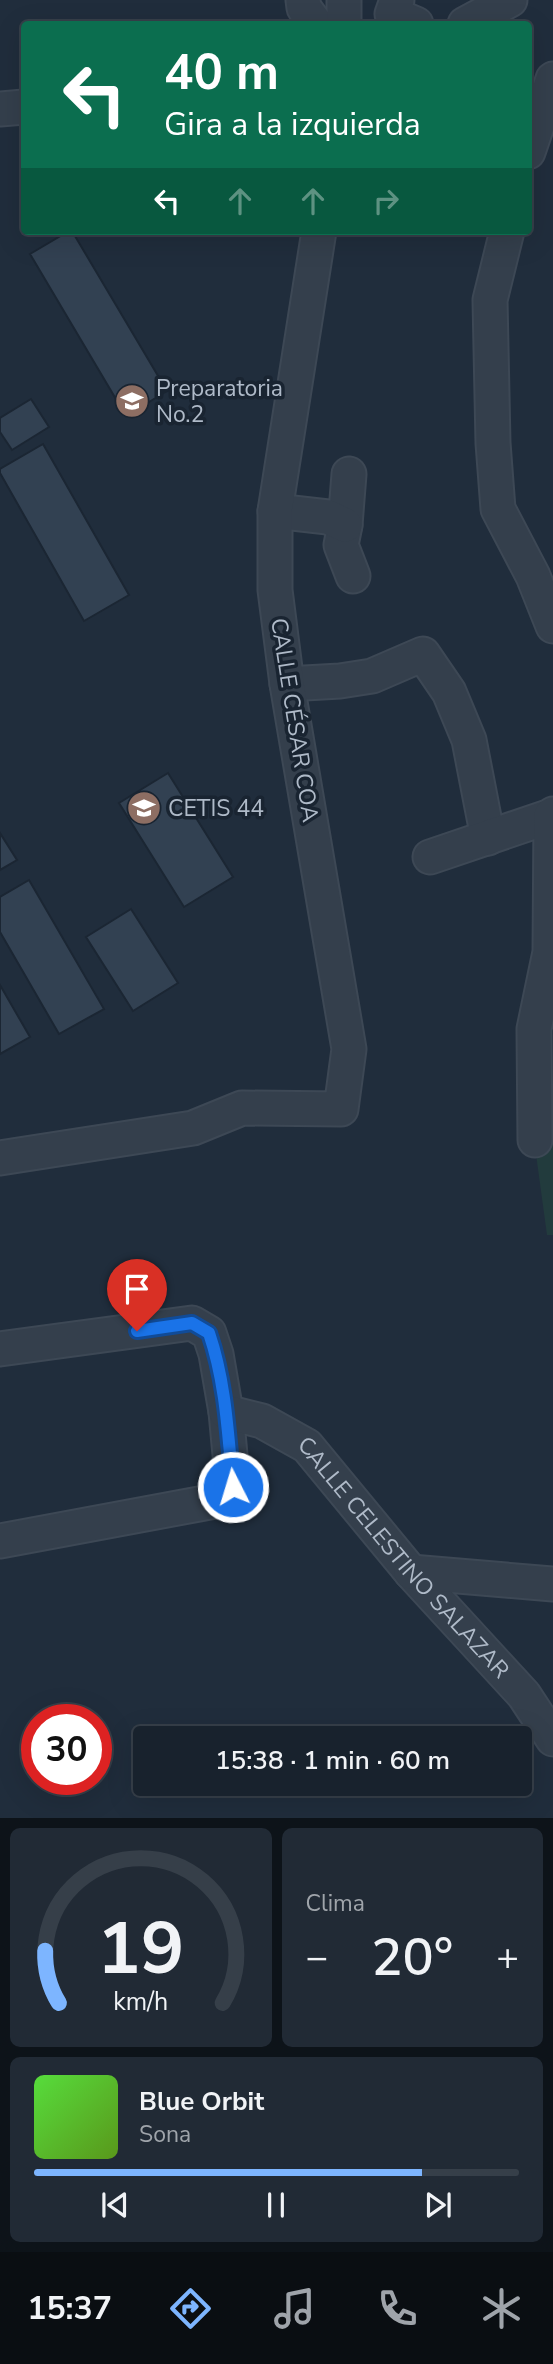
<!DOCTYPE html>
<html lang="es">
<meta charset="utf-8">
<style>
:root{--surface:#18222d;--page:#212a35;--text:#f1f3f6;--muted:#9fa4aa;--line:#363f49;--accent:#7db5ff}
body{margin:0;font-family:"Nunito Sans",sans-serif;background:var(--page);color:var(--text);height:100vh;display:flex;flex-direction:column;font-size:26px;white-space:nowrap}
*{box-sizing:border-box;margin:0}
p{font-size:23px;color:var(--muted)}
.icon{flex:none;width:38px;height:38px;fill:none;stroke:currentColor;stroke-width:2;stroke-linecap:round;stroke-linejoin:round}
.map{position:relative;height:1818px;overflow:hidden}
.panel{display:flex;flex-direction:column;gap:10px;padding:10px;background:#0d1319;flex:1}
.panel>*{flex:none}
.hud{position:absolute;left:21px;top:21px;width:511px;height:214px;border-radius:7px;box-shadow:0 7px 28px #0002,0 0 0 2px var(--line);background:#0b6e4f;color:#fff;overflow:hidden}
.speed{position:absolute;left:21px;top:1704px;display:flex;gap:14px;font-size:35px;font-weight:700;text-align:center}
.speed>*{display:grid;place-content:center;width:91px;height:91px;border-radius:50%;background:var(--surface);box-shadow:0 7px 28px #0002,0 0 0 2px var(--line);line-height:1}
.speed .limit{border:10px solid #d22;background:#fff;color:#111}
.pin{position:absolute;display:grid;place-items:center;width:60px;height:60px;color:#fff;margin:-72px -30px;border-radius:50% 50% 50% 0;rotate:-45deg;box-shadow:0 0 7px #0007}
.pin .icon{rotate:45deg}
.me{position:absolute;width:77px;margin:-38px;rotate:355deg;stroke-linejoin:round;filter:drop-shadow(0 0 5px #0008)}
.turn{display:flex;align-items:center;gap:24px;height:147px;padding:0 28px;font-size:32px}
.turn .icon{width:91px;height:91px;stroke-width:2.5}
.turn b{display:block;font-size:49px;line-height:60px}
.lanes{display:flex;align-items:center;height:66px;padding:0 28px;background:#0003;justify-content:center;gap:35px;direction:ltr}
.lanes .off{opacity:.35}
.big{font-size:52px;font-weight:600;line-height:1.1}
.panel .tile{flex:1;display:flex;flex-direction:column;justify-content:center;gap:10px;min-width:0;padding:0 24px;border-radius:10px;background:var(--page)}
.panel .dial{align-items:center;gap:0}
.dial svg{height:182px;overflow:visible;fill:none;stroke:var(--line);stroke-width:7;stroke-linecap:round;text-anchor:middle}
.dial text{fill:var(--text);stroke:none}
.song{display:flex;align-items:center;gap:21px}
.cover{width:84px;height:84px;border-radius:10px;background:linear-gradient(135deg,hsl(110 70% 55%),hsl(90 70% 35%))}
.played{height:7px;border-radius:4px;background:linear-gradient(90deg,var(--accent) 80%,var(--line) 80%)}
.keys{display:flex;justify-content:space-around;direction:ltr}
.heat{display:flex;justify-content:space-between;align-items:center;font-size:38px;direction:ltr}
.panel .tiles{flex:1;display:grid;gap:10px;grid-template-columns:1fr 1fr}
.tile:last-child{grid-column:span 2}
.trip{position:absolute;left:133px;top:1726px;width:399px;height:70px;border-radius:7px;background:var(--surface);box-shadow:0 7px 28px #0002,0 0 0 2px var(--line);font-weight:600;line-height:70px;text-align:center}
.tabs{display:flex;height:112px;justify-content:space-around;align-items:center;background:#0a0e12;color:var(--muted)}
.tabs .icon{width:49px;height:49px}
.tabs .selected{color:var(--accent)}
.tabs b{font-size:32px;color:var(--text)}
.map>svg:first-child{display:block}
.green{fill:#223b3d}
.building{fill:#324152;stroke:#1b2633;stroke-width:2}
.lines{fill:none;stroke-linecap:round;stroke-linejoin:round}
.street-casing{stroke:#3d4855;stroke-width:37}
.street{stroke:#343f4c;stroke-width:33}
.route-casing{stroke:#114b97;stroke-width:18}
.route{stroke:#1a73e8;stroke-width:12}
.labels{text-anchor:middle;stroke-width:7;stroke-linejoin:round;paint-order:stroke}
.poi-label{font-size:23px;fill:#afbac8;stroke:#192431;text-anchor:start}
.street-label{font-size:23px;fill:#afbac8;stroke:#192431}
</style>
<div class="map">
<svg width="553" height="1818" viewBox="0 0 553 1818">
<rect width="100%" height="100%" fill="#202d3c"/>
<path class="green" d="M553,1129v106h-6l-12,-88z"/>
<path class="building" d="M69,231h3l95,160 -41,25 -96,-162z
M31,399l18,28 -37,23 -12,-18v-14z
M43,444l86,151 -45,26 -84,-148v-4z
M168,773l65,104 -49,30 -65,-104z
M0,833l17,27 -17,10z
M29,880l75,129 -45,25 -59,-102v-35z
M131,909l47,74 -45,28 -47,-74z
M0,985l30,52 -30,17z"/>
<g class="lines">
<g class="street-casing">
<g id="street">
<path d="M303,0l1,8 12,16"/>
<path d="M344,0v24"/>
<path d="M397,0l-5,14 24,10"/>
<path d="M465,24l45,-24"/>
<path d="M0,109l24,-2"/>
<path d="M528,152l25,-73"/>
<path d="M507,231l-17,69 3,143 5,66 35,67 20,50"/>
<path d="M349,474l-4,51 -4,20 12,31"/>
<path d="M275,511l53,6 17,8"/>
<path d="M287,684l53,-3 32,-5 51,-22 26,38 20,48 19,98"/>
<path d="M430,857l121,-41"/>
<path d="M535,1140l-1,-111 16,-77 1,-136 2,-2"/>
<path d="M0,1158l193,-30 49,-20 99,1 8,-60 -62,-365 -12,-94v-79l44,-280"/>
<path d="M0,1349l192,-26 17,10 7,21 10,58 7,75 -7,12 -226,42"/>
<path id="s1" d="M226,1412l36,9 45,25 104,126 113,123 29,44"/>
<path d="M411,1572l142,12"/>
</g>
</g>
<use href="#street" class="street"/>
</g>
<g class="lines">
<g class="route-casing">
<path id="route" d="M137,1331l55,-8 17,10c17,50 19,102 24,154"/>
</g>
<use href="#route" class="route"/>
</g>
<defs>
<g id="school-disc" transform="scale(1.75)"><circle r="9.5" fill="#8d6e63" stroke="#192431"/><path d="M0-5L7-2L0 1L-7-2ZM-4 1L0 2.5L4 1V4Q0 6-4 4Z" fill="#fff"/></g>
</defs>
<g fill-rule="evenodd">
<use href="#school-disc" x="132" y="401"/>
<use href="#school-disc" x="144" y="808"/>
</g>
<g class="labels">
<g class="poi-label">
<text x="156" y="396">Preparatoria<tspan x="156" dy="26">No.2</tspan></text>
<text x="168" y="816">CETIS 44</text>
</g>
<g class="street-label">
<text transform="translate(295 720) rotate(81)" y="8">CALLE CÉSAR COA</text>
<text dy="8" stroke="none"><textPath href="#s1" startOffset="236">CALLE CELESTINO SALAZAR</textPath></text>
</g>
</g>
</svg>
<div class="speed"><div class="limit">30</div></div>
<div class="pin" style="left:137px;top:1331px;background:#d93025"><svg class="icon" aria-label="arrive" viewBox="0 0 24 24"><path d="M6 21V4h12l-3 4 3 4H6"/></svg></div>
<svg class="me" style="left:233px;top:1487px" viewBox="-20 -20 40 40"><circle r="17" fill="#1a73e8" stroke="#fff" stroke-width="3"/><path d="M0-11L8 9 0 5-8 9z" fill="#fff"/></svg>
<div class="trip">15:38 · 1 min · 60 m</div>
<div class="hud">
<div class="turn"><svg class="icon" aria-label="left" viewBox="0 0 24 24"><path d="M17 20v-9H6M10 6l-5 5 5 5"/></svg><div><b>40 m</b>Gira a la izquierda</div></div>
<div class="lanes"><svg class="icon" aria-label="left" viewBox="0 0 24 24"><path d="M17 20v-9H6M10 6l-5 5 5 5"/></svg><svg class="icon off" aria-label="ahead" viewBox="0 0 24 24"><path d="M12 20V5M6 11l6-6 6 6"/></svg><svg class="icon off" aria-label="ahead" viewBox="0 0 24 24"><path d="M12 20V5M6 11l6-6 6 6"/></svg><svg class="icon off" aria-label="right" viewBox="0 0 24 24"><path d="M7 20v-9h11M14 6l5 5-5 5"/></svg></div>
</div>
</div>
<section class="panel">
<div class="tiles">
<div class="tile dial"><svg viewBox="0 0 100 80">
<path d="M14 69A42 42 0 1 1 86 69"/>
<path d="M14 69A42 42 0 0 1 8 46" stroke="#7db5ff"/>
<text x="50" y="56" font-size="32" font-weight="700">19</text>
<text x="50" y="72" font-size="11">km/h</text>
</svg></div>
<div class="tile"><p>Clima</p>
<div class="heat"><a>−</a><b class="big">20°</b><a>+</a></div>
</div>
<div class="tile">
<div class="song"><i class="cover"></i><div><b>Blue Orbit</b><p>Sona</p></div></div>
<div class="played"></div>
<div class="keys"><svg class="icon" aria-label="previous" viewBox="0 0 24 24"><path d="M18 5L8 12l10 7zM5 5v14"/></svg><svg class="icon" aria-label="pause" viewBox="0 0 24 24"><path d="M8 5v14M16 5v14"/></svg><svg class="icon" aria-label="next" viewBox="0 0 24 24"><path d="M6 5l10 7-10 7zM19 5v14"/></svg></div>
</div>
</div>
</section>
<nav class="tabs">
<b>15:37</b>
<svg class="icon selected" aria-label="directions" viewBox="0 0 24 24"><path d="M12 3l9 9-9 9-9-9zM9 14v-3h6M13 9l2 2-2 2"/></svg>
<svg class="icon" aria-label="music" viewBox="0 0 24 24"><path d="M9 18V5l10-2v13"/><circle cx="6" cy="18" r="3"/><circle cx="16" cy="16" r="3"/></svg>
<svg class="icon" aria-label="phone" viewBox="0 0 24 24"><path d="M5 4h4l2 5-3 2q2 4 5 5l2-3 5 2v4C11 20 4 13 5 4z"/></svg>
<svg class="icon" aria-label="climate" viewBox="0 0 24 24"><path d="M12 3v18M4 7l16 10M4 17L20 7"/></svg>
</nav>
